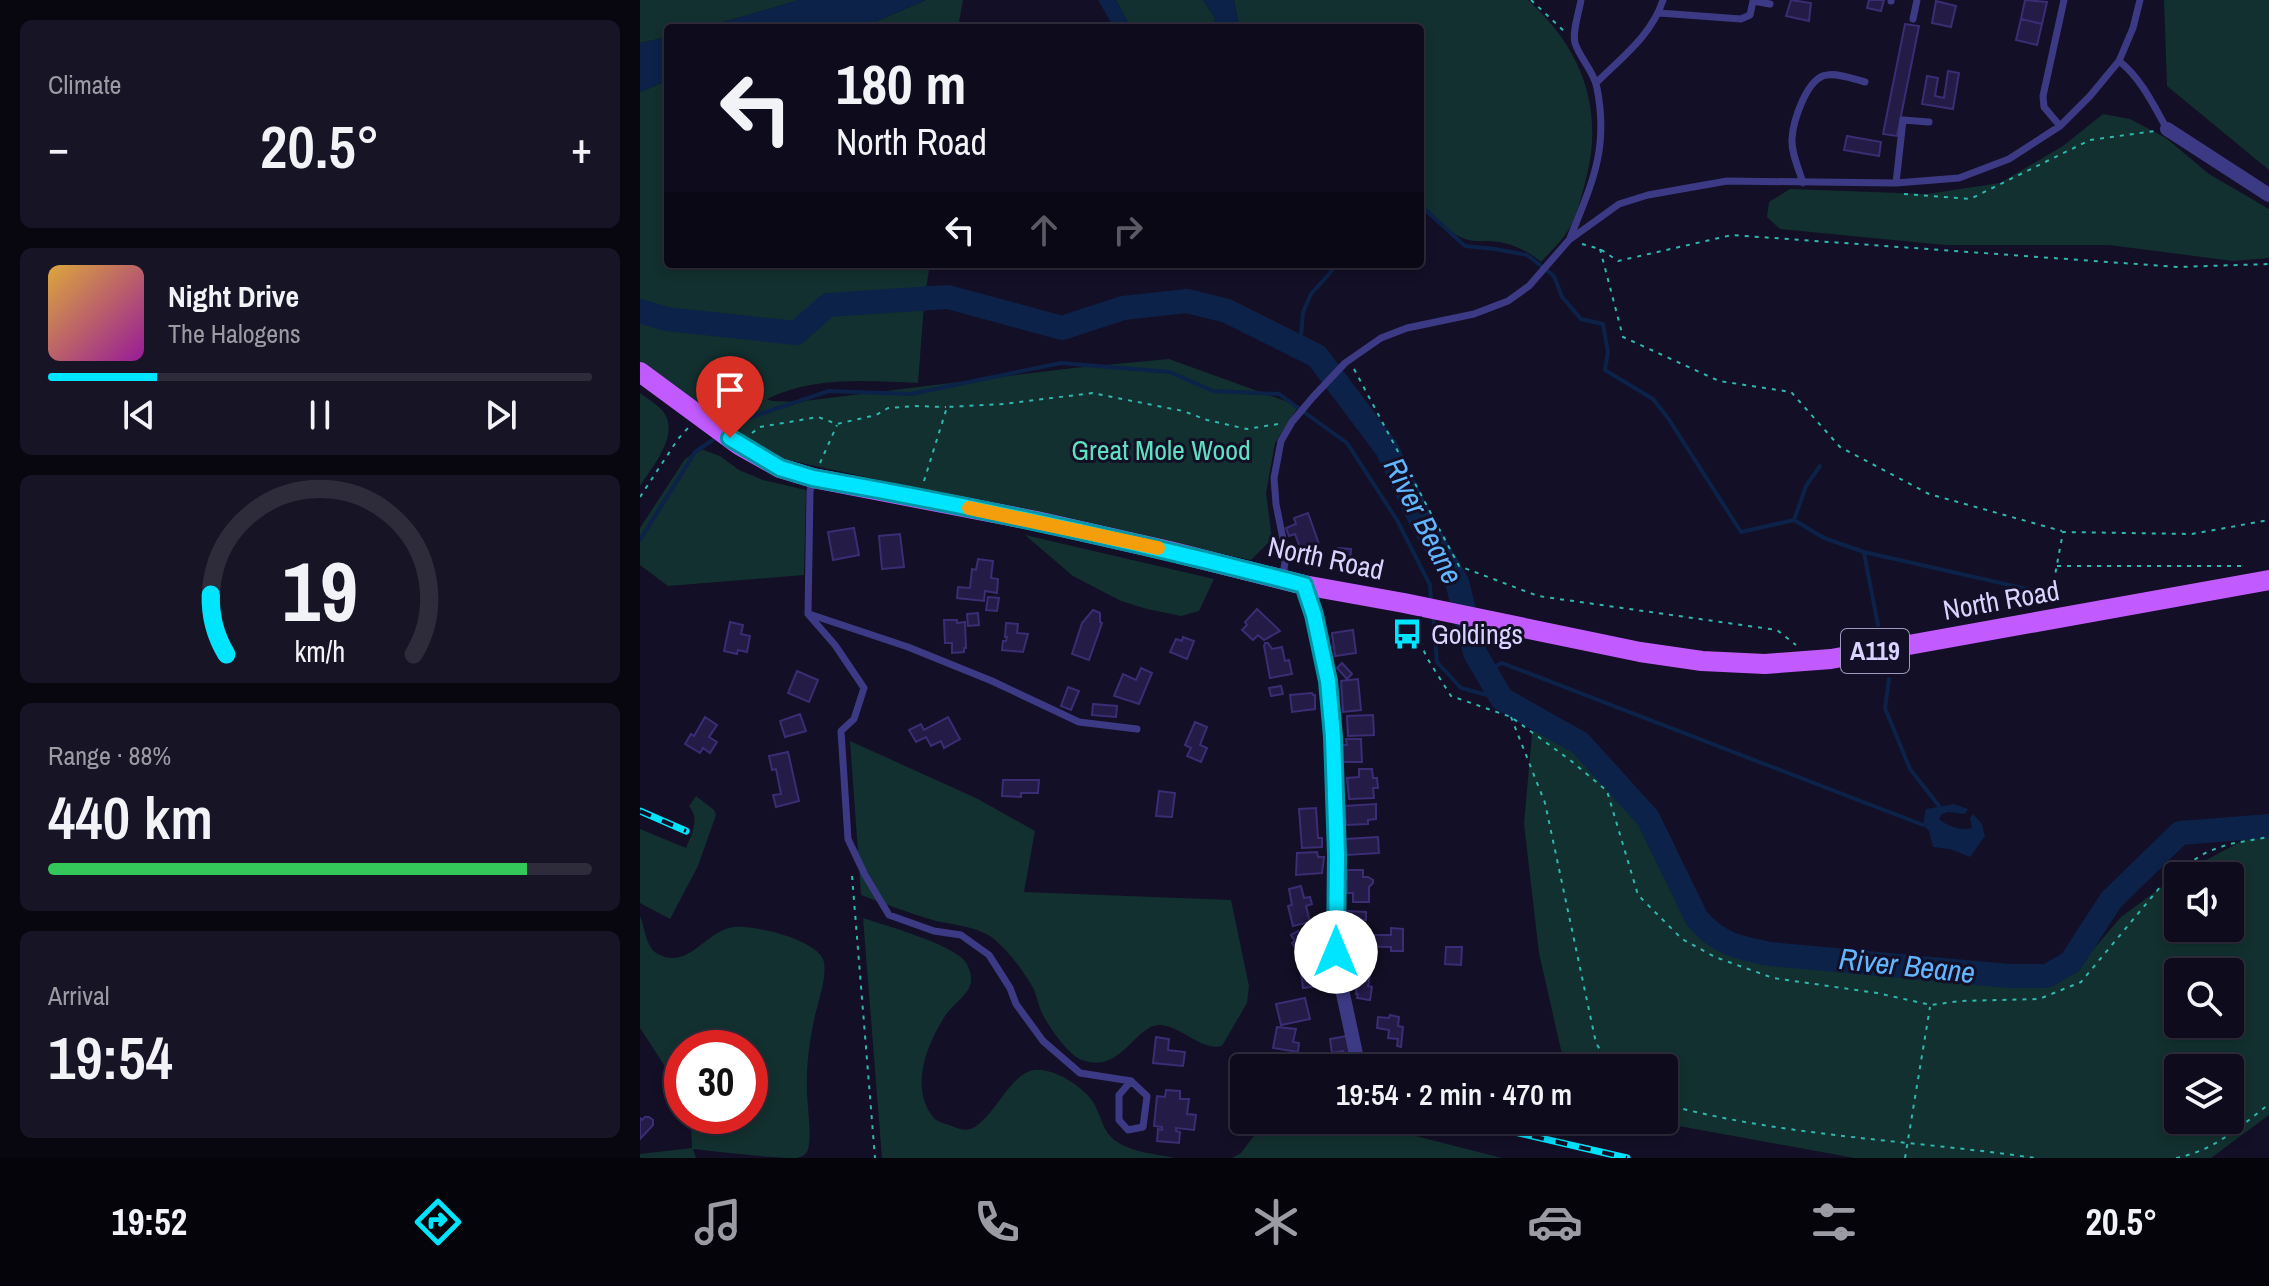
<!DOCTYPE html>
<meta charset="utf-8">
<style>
:root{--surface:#0e0b1c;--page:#171425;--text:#f1f3f6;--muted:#9b9ba3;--line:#2e2b3b;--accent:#00e5ff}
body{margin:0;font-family:"Archivo Narrow",sans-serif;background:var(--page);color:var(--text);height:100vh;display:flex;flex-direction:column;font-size:30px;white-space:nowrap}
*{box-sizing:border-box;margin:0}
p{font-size:26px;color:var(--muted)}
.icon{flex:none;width:44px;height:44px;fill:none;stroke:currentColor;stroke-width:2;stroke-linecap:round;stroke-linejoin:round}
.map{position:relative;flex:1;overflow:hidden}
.side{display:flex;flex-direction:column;gap:20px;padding:20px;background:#08060f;width:640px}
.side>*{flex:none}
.guide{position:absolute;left:24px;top:24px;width:760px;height:244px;border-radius:8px;box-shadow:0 4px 12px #0003,0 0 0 2px var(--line);background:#0e0b1c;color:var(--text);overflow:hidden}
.buttons{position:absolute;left:1524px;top:862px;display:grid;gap:16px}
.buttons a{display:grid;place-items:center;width:80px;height:80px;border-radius:8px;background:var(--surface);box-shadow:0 4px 12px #0003,0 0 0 2px var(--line);font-size:40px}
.speed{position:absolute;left:24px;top:1030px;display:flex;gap:16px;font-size:40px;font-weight:700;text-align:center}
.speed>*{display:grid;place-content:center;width:104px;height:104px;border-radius:50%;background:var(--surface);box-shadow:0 4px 12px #0003,0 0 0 2px var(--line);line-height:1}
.speed .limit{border:12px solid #d22;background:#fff;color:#111}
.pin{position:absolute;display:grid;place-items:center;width:68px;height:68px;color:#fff;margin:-82px -34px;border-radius:50% 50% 50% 0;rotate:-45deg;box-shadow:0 0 8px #0007}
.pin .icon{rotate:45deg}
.me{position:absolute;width:88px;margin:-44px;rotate:0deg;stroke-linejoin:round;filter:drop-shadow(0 0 6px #0008)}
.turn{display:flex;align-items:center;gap:28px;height:168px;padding:0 40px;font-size:36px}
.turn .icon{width:104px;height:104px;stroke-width:2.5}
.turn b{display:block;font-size:56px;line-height:68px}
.lanes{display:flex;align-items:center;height:76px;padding:0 40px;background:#0003;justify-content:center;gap:40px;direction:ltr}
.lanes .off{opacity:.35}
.big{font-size:60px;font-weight:600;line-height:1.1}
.side .tile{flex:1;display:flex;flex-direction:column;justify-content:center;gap:12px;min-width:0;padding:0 28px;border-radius:12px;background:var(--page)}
.side .dial{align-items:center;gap:0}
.dial svg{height:208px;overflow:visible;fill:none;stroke:var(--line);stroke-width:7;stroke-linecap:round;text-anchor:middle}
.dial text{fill:var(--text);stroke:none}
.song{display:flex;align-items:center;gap:24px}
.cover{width:96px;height:96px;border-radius:12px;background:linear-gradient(135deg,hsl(40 70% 55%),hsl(300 70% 35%))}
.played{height:8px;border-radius:4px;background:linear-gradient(90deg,var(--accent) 20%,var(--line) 20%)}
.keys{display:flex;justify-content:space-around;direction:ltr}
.heat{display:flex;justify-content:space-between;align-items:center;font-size:44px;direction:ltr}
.charge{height:12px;border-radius:6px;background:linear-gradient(90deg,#34c759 88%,var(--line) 0)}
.trip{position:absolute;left:590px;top:1054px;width:448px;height:80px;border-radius:8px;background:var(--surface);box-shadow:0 4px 12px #0003,0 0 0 2px var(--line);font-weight:600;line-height:80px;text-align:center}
.tab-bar{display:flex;height:128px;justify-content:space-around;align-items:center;background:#06040b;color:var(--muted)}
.tab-bar .icon{width:56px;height:56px}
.tab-bar .current{color:var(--accent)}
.tab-bar b{font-size:36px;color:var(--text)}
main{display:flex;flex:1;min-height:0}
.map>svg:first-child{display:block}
.green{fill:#12302f;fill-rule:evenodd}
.water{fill:#0c2248}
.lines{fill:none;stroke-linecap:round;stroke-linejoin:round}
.stream{stroke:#0c2248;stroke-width:4}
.river{stroke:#0c2248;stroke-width:24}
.building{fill:#241b47;stroke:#3b2d73;stroke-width:2}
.path{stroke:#2fb8b0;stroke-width:2;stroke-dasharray:4 6;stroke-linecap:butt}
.lane{stroke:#3d3a85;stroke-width:7}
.street{stroke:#3d3a85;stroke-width:14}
.primary{stroke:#c25bff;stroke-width:20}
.rail-casing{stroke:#00e5ff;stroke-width:7}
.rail{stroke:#130f26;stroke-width:4;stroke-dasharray:12;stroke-linecap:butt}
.route-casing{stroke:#0095a6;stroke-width:20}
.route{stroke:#00e5ff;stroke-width:14}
.slow{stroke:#f59e0b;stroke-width:14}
.labels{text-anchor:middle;stroke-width:6;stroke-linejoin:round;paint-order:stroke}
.shield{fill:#130f26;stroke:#9e99be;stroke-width:2}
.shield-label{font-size:26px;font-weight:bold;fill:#d9d4ff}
.park-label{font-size:28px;fill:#5fe0c0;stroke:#130f26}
.street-label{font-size:28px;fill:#d9d4ff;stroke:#130f26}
.poi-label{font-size:28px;fill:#d9d4ff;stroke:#130f26;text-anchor:start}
.water-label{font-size:30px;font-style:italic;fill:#62b6ff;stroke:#130f26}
</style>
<main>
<section class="side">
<div class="tile"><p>Climate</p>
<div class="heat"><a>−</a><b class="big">20.5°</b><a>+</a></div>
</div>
<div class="tile">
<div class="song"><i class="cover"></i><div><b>Night Drive</b><p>The Halogens</p></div></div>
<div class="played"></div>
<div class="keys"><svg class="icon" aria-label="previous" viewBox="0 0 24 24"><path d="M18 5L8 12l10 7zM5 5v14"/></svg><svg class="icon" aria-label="pause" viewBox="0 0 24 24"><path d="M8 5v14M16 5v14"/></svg><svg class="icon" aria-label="next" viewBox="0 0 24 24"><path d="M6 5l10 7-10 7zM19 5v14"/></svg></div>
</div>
<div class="tile dial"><svg viewBox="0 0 100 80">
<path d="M14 69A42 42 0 1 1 86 69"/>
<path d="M14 69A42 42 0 0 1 8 46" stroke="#00e5ff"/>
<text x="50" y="56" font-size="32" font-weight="700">19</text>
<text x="50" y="72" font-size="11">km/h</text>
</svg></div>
<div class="tile"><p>Range · 88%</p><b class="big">440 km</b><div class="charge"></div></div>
<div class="tile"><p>Arrival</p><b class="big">19:54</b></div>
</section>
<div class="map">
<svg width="1629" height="1158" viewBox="0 0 1629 1158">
<rect width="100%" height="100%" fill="#130f26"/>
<path class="green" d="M0,0h159l-95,28h-36v9l-28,6z
M286,0h37l-5,28h-97z
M476,0h87l12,18 -1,10h-83z
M594,0h294c55,50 77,110 57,183 -4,15 -8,33 -16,46 -7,12 -19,23 -28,33 -14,-12 -32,-20 -51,-21 -8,0 -17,1 -25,-2 -17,-6 -32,-22 -45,-34v-177h-181z
M1524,0h105v170l-102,-84z
M28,80v184h262l-5,31 -89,-1 -10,5 -32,25 -14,1 -89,-9 -51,-12v-212z
M1463,114l27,5 36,19 43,36 60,35v49l-36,3 -124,-16h-164l-165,-16 -13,-12 2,-15 21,-13 137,5 73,-11 63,-37z
M284,305l-6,78c-52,-2 -103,-7 -151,16l5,2 24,1 277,-34 96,-9 130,47 -24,37 -9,50 6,46 -21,21 -473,-102 -29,-12 -109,-81v-48l35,9 103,14c7,0 14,1 20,-2 20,-9 17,-24 45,-30z
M0,393c7,5 15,10 21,16 22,23 -9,58 -21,77z
M61,449l19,7 19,14 24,10 43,10 -2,85 -136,11 -28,-21v-37l45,-69z
M385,535l189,44 -15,32 -18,5 -34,-7 -26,-8 -48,-25z
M902,717l82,71 32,50 28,71 35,39 41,16 271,22 41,-12 49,-57 57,-42 60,-32 31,-12v284l-58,43h-357l-208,-38h18v-52h-92l-11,-18 -22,-97 -15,-129 8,-90zM1538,876h52v52h-52zM1538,972h52v52h-52zM1538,1068h52v52h-52z
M210,741l128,58 57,32 -11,61 207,8 18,86 -2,17 -25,43c-21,5 -39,-19 -61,-21 -26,-2 -39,50 -79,35 -13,-4 -33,-33 -39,-45 -5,-9 -6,-20 -11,-29 -10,-17 -23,-34 -38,-47 -15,-12 -39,-14 -58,-18 -25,-7 -50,-17 -75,-26z
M56,796l18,14 2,5 -18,51 -28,53 -30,-16v-74l46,19c6,-15 14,-28 3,-42z
M0,916c5,12 6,32 18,38 30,17 48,-24 76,-27 20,-2 80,12 89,32 6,16 -7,48 -10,66 -4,21 -7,44 -6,66 0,15 6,49 0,61 -3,4 -7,5 -10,6 -28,0 -75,-6 -104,-9l3,9h-56v-4l52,-6 -1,-21 -5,-11h64v-68h-68v57l-16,-37 -26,-40z
M223,918c24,8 85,25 101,42 5,6 8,15 7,22 -2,13 -19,23 -26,34 -18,28 -36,73 -11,102 3,4 10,5 15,7 8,3 16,7 24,3 21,-11 38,-55 61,-58 20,-2 51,17 61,35 5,10 8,24 16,32 15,15 45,17 64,21h-293z
M626,1120h87l149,38h-270l9,-5z"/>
<path class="water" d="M159,0h127l-65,28h-157z
M458,0h18l15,28h-17z
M563,0h31l5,28h-25l1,-10z
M28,37v43l-28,12v-49z
M1314,804l14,5 -3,5 -17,-2 -6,2 -3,5c8,7 22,12 33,9l-2,-10 3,-4 9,10 3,12 -15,21 -20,-8 -17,-2 -4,-16 -6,-6 3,-16z"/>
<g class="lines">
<path class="stream" d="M780,205l45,41 30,3 32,6 27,21 8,21 19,22 22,5 5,28 -3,18 48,29 15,19 73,114 53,-12 30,18 40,14 181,41
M660,347l3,-35 8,-18 27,-30
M88,430l14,-10 87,-29 82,3 150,-31 109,9 43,19 66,3 68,49 50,77 33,65 1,16
M1154,520l12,-34 14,-20
M0,540l55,-88 22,-15
M1224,553l14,72
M793,614l4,48 24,26 41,11
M846,671l16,-8 421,162
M1249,679l-4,29 25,61 29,37"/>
<path class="river" d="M0,311l26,8 130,14 32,-28 120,-8 114,31 61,-20 64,-7 40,10 90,45 70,93 33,70 37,63 18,71 27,46 78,44 68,75 49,101c22,25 42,29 73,35l239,22h38l24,-14 40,-62 69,-67 89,-7"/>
</g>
<path class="building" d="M1151,0l20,3 -2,18 -23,-5z
M1229,0h15l-3,11 -14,-3z
M1385,0l22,2 -5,22 -21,-5z
M1296,1l20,5 -5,21 -19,-4z
M1381,19l21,5 -5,21 -21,-5z
M1265,24l14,2 -22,110 -14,-2z
M1308,71l11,2 -6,36 -31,-5 5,-28 11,2 -3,18 9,2z
M1207,136l34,6 -2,14 -35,-6z
M668,513l11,31 -18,6 -6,-16 -6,2 -3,-8 10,-4 -2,-6z
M214,528l5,27 -26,5 -5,-28z
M260,534l4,33 -22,2 -3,-33z
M698,548l13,1 -1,15h-12z
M338,559l15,2 -2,17 7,1 -1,14 -12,-2 -1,10 -27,-3 1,-11 12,1 2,-19 4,1z
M348,597l11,1 -2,13 -11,-1z
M617,609l23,22 -16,9 -6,-5 -5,5 -11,-10 5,-5 -2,-3z
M453,610l7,3v9l2,1 -13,37 -17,-6 10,-31z
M338,613l1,12 -11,1 -1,-12z
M304,620h13v3l8,-1 1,26h-2v4l-12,1v-10h-7z
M90,622l13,3 -2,9 9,2 -3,16 -9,-2 -1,4 -13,-3z
M366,623l12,1 -1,9 11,1 -5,18 -21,-2 1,-9h3l1,-4h-2z
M713,630l3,23 -21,3 -3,-23z
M543,637l11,4 -7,18 -17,-7 6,-13 6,2z
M625,643h3l4,6 10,-2 3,14 4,-1 3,14 -22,4 -6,-32z
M702,663l10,11 -5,5 -10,-11z
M501,668l11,5 -13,31 -25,-8 9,-22 13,6z
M157,671l21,9 -9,22 -21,-9z
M718,679l3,31 -18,2 -2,-31z
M641,686l2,8 -12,2 -2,-8z
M428,687l11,4 -8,19 -10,-4z
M672,693l1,2h2v14l-23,3 -2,-17z
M453,704l24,2 -1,11 -24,-2z
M160,714l6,17 -21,6 -5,-16z
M733,715l1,20 -26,1 -1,-20z
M65,717l12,8 -8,12 8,5 -7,11 -7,-5 -3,5 -15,-9 6,-10 3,2z
M308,717l12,22 -16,9 -3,-7 -10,5 -5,-9 -10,5 -7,-12 12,-6 3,6z
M555,722l12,5 -7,18 7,3 -6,14 -14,-6 4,-8 -6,-3z
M706,739h15l1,23h-21v-17h6z
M148,752l11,49 -23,6 -3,-12 8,-1 -5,-25 -4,1 -3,-14z
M719,769h13l1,9h4l1,10h-5l1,10 -25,1 -2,-21 12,-1z
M363,780h36l-1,13h-17v4l-19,-1z
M519,791l16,2 -3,24 -16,-1z
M736,804v15l-8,1v4l-22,1 -1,-19z
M676,808l2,30h4v9l-20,1 -3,-39z
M738,837l1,16 -33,2 -1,-16z
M677,852l1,5h6l-2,16 -26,2 1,-22z
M707,870h16v7h5l5,3v3l-4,4v15h-16v-9h-6z
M661,886l3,12 6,-1 2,7 -6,2 4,16 -17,4 -5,-20 4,-1 -3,-16z
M707,911l19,1v8h-4v15h29v-7l12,1v22h-12v-4l-44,-1z
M658,931l3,6 4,-3 3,4 6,-4 10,16 -19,12 -13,-19 3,-2 -4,-6z
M806,947h16l-1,18 -16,-1z
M722,956l11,2 -5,28 4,1 -2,13 -13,-2 1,-4h-2l1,-11h-4l2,-8 4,1z
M682,961l2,24 -21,3 -3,-24z
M665,998l5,21 -29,6 -5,-21z
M750,1015l9,2 -1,9 5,1 -2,20 -4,-1 1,-7 -10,-1 1,-8 -12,-2 1,-11 11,1z
M637,1027l19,2 -3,13 6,1 -1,9 -25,-4z
M707,1036l4,22 -6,1 -2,-8 -11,2 -2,-14z
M516,1037l13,2 -1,11 17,2 -2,14 -30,-3z
M751,1054l16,2 -1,12h-23l1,-5h6z
M526,1090l14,1v8h9l-2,15 9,1 -2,15 -18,-2v3l4,1 -1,11 -22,-2 1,-12 4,1v-3l-8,-1 3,-30 8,1z
M5,1117h4l4,3v5l-13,14v-21l2,2z"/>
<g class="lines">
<path class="path" d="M891,0l34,32
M1264,194l66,5 120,-59 65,-9
M942,244l18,5 18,12 114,-26 446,32 91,-3
M960,249l23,88 96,44 72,11 49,55 89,47 133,37
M714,369l105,197 79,30 239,34 19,15
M112,433l8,-6 58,-10 19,7 39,-9 12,-7 27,-2 31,1
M180,463l17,-38
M284,481l23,-74 57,-3 88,-11 91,18 24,9 40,9 31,-5
M0,497l38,-58 10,-11
M1417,566h186
M1410,602l13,-70 129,2 77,-14
M772,623l15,35 24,38 60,21 59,43 37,31 31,104 44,44 33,18 58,21 104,15 54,12 29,-4 79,-2 42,-17 90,-108 36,-22 22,-8 40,-7
M871,717l34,86 51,240 15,25
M212,876l23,282
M1024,1104c121,33 248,36 371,54
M1265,1158l25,-151
M1536,1158c37,-7 64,-31 93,-54"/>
<path class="lane" d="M1251,1v-1
M1019,13l82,6 9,-4 3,-14 17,3
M1273,19l4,-19
M1479,61c22,17 35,45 48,68
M956,83c25,-25 56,-48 67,-83
M1420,126l-16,-19 -1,-11 21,-96
M1163,183c-4,-14 -12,-30 -11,-44 1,-18 15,-62 35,-64 12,-2 26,4 38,7
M1256,183l7,-63 26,2
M930,238c22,-55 39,-89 27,-150 -3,-17 -17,-29 -22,-45 -3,-11 4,-31 6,-43
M172,482l-2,9 -2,123 27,31 29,43 -10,31 -13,12 7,108 17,36 24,40 45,16 27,4 28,20 21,33 6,16 27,37 37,32 51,8
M643,576l3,-22 -10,-50 -2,-26 7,-37 11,-19 21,-25 32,-34 36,-25 26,-10 67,-14 34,-13 21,-15 40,-46 50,-36 29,-9 79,-14 169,2 63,-5 50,-19 51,-33 30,-30 29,-35 14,-33 7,-28
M169,614l99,33 84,34 87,41 58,7
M491,1081l16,15 -4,31 -15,3 -9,-10v-25z"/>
<path class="street" d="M1527,129l102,66
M664,585l10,30 14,66 7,118 1,153 4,28 18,83"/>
<path class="primary" d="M0,372l99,73 41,23 33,10 223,43 133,30 135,34 100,18 236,49 62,9 63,3 66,-5 438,-79"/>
<g class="rail-casing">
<path id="rail" d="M0,811l46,20
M794,1120l38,10
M822,1120l165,38"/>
</g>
<use href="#rail" class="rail"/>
</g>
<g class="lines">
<g class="route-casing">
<path id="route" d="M90,438l50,30 33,10c165,29 329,65 491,107l10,30 14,66 5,56 4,118 -1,97"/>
</g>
<use href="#route" class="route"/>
<path class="slow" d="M329,508l189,40"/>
</g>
<defs>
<g id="bus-bare" transform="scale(2.4)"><path d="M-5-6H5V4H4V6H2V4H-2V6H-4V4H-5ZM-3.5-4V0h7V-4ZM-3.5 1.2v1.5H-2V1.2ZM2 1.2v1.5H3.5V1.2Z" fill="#00e5ff" stroke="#130f26" stroke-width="2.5" paint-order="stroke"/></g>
</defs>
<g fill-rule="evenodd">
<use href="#bus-bare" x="767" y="634"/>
</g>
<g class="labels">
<rect class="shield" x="1201" y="629" width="68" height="44" rx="6"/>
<g class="shield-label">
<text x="1235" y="660">A119</text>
</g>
<g class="park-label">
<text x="521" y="460">Great Mole Wood</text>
</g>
<g class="street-label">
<text transform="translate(686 558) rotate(12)" y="10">North Road</text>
<text transform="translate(1361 600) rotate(-10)" y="10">North Road</text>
</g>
<g class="poi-label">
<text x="791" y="644">Goldings</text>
</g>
<g class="water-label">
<text transform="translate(783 521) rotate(63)" y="10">River Beane</text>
<text transform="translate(1267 966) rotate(6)" y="10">River Beane</text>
</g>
</g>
</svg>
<div class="buttons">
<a><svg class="icon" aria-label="sound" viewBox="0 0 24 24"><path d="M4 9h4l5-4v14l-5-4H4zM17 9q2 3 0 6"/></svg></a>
<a><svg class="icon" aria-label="search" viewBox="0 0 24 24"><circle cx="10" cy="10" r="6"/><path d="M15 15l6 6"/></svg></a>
<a><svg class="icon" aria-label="layers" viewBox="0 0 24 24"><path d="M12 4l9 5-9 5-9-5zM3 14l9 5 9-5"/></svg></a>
</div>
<div class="speed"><div class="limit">30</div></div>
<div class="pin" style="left:90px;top:438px;background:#d93025"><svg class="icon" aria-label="arrive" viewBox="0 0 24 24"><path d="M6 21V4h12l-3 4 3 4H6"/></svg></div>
<svg class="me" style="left:696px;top:952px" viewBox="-20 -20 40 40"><circle r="19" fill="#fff"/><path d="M0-13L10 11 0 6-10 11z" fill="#00e5ff"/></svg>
<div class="trip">19:54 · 2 min · 470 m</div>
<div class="guide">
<div class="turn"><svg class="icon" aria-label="left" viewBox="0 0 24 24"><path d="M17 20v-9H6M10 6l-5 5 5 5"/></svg><div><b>180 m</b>North Road</div></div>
<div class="lanes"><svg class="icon" aria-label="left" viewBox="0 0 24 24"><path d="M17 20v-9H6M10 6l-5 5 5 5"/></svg><svg class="icon off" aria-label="ahead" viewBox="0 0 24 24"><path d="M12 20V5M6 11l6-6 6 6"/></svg><svg class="icon off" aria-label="right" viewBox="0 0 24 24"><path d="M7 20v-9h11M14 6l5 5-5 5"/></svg></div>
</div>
</div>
</main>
<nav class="tab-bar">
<b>19:52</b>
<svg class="icon current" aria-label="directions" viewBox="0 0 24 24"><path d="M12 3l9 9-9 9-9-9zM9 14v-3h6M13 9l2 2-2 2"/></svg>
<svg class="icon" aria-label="music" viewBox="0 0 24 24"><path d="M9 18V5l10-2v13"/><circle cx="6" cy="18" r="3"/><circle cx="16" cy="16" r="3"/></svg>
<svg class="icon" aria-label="phone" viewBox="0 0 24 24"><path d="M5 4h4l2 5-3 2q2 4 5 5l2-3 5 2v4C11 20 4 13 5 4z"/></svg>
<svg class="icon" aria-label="climate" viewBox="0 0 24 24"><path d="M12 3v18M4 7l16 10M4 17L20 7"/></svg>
<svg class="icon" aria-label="car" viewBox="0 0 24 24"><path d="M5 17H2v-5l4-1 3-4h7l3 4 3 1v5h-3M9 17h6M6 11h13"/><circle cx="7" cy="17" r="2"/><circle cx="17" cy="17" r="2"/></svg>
<svg class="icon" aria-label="filters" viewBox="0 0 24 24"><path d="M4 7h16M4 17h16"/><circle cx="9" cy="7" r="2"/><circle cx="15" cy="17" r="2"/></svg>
<b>20.5°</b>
</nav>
